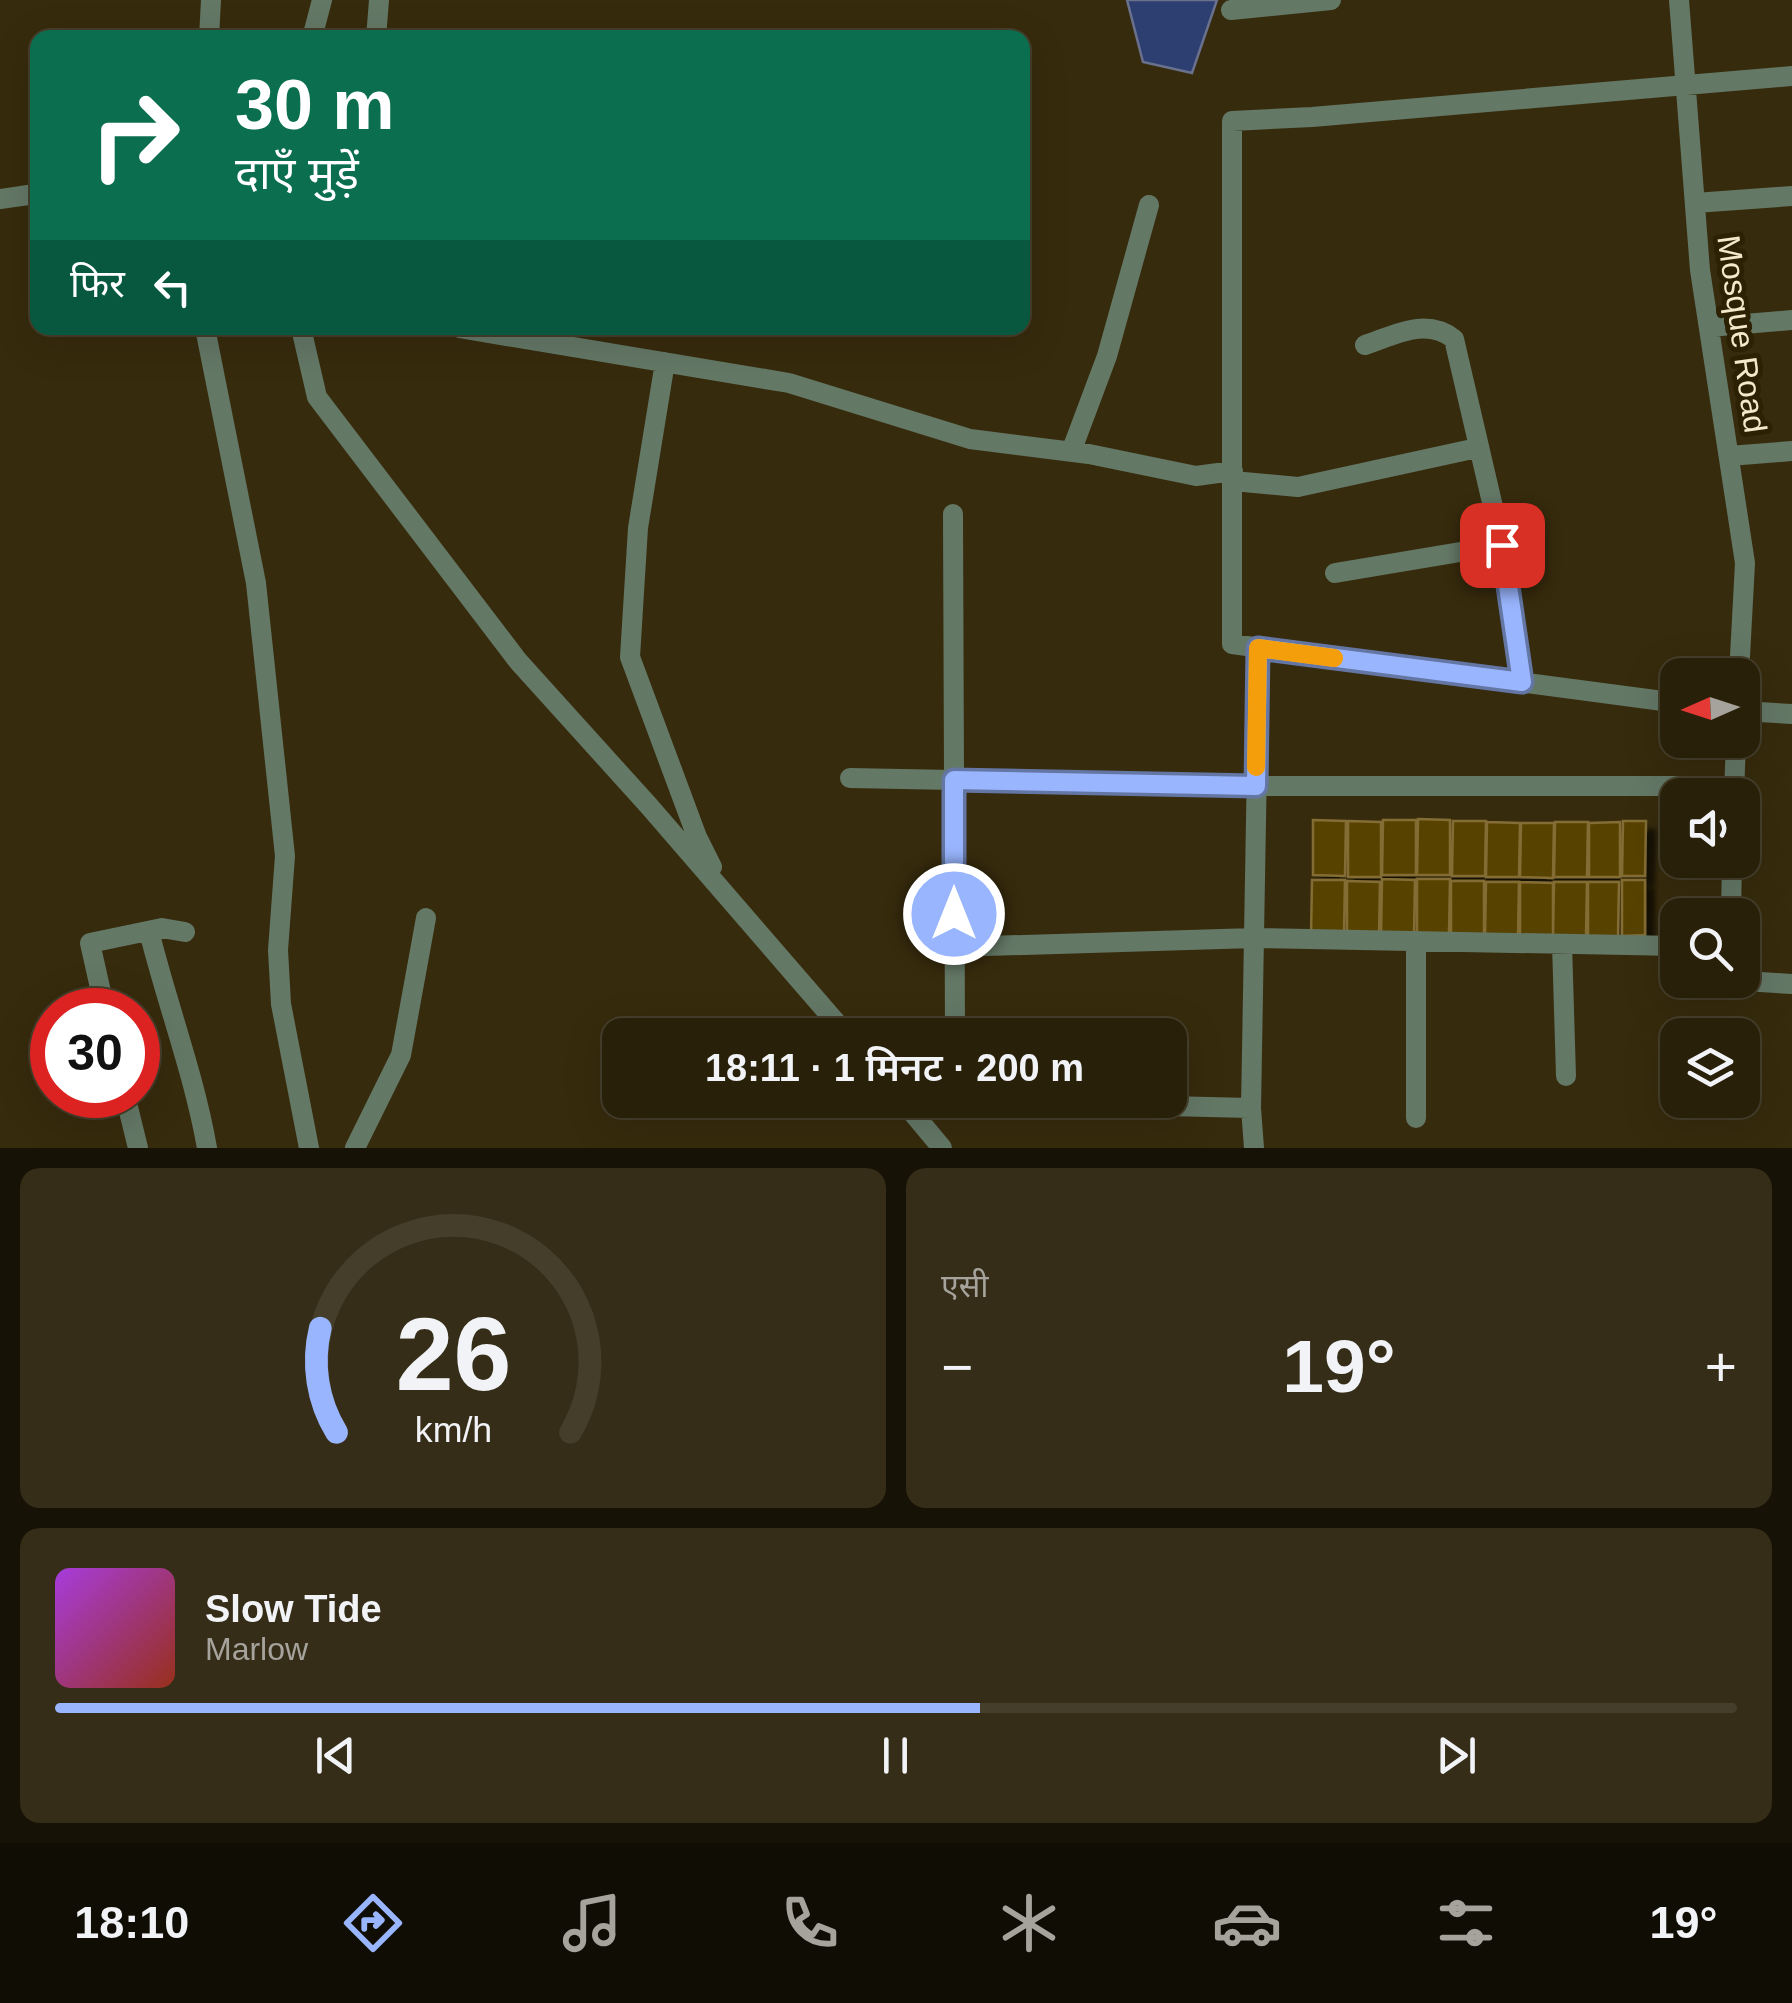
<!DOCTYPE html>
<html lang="hi">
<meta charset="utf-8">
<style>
:root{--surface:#29200a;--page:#352d18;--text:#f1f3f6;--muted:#a5a39c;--line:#453e2b;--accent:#99b5fd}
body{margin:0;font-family:Arial,"Noto Sans Devanagari",sans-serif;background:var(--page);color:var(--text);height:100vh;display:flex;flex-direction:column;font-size:38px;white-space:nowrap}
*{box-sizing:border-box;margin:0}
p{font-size:32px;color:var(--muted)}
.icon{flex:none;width:55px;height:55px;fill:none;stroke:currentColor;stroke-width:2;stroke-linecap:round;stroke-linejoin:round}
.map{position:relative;height:1148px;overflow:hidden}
.details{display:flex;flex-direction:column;gap:20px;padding:20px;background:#171206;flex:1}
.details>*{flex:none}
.hud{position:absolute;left:30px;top:30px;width:1000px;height:305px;border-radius:20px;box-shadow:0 10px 40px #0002,0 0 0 2px var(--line);background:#0b6e4f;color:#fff;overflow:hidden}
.needle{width:65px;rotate:267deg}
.tools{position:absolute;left:1660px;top:658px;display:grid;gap:20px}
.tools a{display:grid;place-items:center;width:100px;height:100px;border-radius:20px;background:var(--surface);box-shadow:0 10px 40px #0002,0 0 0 2px var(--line);font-size:50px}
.speed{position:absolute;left:30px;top:988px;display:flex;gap:20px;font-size:50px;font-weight:700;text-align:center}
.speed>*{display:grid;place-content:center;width:130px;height:130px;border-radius:50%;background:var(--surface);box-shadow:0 10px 40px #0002,0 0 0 2px var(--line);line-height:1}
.speed .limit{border:15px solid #d22;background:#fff;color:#111}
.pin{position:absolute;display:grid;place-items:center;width:85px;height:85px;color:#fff;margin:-42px;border-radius:20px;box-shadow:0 5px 15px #0006}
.me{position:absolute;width:110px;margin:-55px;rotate:0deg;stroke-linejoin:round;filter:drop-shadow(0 0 8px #0008)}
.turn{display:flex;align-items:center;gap:35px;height:210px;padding:0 40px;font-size:45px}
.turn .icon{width:130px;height:130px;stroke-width:2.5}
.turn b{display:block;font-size:70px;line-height:85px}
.then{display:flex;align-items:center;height:95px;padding:0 40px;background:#0003;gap:20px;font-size:38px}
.big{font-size:75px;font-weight:600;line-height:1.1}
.details .widget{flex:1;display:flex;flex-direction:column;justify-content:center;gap:15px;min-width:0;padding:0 35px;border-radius:20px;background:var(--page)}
.details .dial{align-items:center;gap:0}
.dial svg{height:260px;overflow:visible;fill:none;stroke:var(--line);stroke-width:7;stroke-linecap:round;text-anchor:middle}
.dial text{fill:var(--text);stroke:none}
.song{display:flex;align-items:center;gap:30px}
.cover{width:120px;height:120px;border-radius:15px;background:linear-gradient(135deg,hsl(280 70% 55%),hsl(10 70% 35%))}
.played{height:10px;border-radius:5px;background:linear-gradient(90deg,var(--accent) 55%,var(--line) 55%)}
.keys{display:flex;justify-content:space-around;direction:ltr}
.heat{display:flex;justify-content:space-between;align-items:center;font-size:55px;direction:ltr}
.details .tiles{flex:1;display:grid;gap:20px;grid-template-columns:1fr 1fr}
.widget:last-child{grid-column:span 2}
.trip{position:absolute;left:602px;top:1018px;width:585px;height:100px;border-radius:20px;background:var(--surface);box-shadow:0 10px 40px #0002,0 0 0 2px var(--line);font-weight:600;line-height:100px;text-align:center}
.menu{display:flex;height:160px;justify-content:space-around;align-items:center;background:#100d04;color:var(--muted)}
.menu .icon{width:70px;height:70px}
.menu .active{color:var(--accent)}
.menu b{font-size:45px;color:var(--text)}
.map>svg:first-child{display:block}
.water{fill:#2d3e71;stroke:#69718d;stroke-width:2.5}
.building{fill:#594302;stroke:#846d35;stroke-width:2.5;filter:url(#shadow)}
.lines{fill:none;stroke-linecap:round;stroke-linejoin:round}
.minor{stroke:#647866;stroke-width:20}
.route-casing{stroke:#6376a4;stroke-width:25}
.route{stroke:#99b5fd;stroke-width:18}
.slow{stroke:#f59e0b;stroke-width:18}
.labels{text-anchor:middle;stroke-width:10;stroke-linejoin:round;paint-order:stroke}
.street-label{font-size:32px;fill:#f5e9cd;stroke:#2d2103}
</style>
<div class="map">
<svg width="1792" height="1148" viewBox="0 0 1792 1148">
<defs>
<filter id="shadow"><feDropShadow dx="9" dy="9" stdDeviation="2.5" flood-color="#0009"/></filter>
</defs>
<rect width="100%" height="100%" fill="#372b0d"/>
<path class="water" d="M1127,0h90l-25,73 -49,-11z"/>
<path class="building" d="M1418,819l32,1v55h-33z
M1313,820l33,1 -1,55 -32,-1z
M1383,820h33v55h-34z
M1348,821l33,1v55h-33z
M1453,821h33l-1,55h-33z
M1623,821h23l-1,55h-23z
M1487,822l33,1 -1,54h-33z
M1555,822h33l-1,55h-33z
M1620,822v55h-31v-54z
M1521,823h33l-1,55 -33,-1z
M1382,879l33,1 -1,55h-33z
M1417,879h33l-1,56 -32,-1z
M1312,880h33l-1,55h-33z
M1622,880h23v55l-23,1z
M1347,881l33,1 -1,55 -32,-1z
M1451,881h33v55l-33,-1z
M1486,882h33l-1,56 -33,-1z
M1520,882l33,1v55l-33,-1z
M1554,882h33l-1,55h-33z
M1588,882h31l-1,55h-30z"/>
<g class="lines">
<path class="minor" d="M1679,0l21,270 45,293 -6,112
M1231,10l100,-10
M209,38l2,-38
M312,38l10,-38
M376,38l3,-38
M0,199l28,-4
M1695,203l97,-7
M1709,327l83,-7
M205,328l51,255 29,273 -7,94 3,54 28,144
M301,328l16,69 201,264 131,145 198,229
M459,328l330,55 181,56 119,15 107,22 37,-5
M1365,345c30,-10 61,-28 89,-6l53,228 14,115
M665,362l-27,166 -8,129 67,180 15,30
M1071,452l36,-96 42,-151
M1729,456l63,-5
M1233,481l65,6 179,-39
M953,514l2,521
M1335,573l167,-28
M1678,703l-446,-59v-523l80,-4 480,-41
M1742,711l50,3
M850,778l406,8h479
M1734,795l2,-55
M1731,915l1,-55
M149,931c18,73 45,143 58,217
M1416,941v177
M1562,944l4,132
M954,947l300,-9 424,8
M1742,977l2,4 48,3
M105,1010l-15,-67 72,-15 23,4
M125,1095l13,53
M902,1100l40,48
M1251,1108l3,40
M916,1116l39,-15 296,7 8,-460
M355,1148l46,-93 25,-137"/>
</g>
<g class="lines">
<g class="route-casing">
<path id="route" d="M954,914v-134l302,6 2,-138 264,34 -20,-137"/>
</g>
<use href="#route" class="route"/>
<path class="slow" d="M1256,767l2,-119 76,10"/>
</g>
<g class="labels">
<g class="street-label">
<text transform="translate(1742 334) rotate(82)" y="11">Mosque Road</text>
</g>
</g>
</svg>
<div class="tools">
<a><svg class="needle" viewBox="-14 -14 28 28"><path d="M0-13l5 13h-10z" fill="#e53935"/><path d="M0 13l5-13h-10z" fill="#a5a39c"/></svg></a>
<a><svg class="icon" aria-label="sound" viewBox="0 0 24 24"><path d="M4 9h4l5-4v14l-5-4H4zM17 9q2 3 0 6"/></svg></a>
<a><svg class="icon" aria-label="search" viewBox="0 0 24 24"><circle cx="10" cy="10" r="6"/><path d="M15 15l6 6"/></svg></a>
<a><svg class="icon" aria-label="layers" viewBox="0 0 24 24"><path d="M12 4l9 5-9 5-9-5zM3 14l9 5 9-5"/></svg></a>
</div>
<div class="speed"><div class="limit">30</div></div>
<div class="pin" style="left:1502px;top:545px;background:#d93025"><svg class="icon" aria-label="arrive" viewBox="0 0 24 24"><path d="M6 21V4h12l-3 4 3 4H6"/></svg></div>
<svg class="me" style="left:954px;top:914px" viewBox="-20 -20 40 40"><circle r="17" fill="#99b5fd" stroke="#fff" stroke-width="3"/><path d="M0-11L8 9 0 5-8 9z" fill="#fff"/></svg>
<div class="trip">18:11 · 1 मिनट · 200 m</div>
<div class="hud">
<div class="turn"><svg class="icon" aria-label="right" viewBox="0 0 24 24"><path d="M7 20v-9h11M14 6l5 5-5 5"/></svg><div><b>30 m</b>दाएँ मुड़ें</div></div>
<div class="then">फिर<svg class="icon" aria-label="left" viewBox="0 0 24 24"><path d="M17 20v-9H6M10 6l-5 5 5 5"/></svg></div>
</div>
</div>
<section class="details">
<div class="tiles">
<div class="widget dial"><svg viewBox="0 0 100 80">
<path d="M14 69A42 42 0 1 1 86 69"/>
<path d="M14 69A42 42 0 0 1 9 37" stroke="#99b5fd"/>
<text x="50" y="56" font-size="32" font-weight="700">26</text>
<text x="50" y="72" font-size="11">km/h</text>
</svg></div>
<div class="widget"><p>एसी</p>
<div class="heat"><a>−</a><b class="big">19°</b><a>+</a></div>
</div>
<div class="widget">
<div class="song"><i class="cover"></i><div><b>Slow Tide</b><p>Marlow</p></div></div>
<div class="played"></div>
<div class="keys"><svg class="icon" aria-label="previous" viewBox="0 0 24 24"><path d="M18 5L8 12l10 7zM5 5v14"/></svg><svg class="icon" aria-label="pause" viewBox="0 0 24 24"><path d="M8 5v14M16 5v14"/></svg><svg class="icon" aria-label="next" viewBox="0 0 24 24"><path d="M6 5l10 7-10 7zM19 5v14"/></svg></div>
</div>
</div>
</section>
<nav class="menu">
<b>18:10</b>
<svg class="icon active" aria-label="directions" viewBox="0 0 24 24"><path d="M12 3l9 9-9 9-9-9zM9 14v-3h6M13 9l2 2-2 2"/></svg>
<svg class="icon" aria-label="music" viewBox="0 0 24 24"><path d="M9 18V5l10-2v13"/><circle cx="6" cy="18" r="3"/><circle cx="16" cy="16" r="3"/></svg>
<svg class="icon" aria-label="phone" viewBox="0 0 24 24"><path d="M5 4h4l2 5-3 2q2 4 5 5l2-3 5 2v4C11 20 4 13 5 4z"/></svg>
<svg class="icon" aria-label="climate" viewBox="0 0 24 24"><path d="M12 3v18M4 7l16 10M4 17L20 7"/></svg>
<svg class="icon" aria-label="car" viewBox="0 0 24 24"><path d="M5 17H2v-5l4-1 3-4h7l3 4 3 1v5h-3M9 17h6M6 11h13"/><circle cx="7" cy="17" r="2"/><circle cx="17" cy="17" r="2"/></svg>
<svg class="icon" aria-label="filters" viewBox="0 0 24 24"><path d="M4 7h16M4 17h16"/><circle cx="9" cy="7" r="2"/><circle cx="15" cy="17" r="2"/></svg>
<b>19°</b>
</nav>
